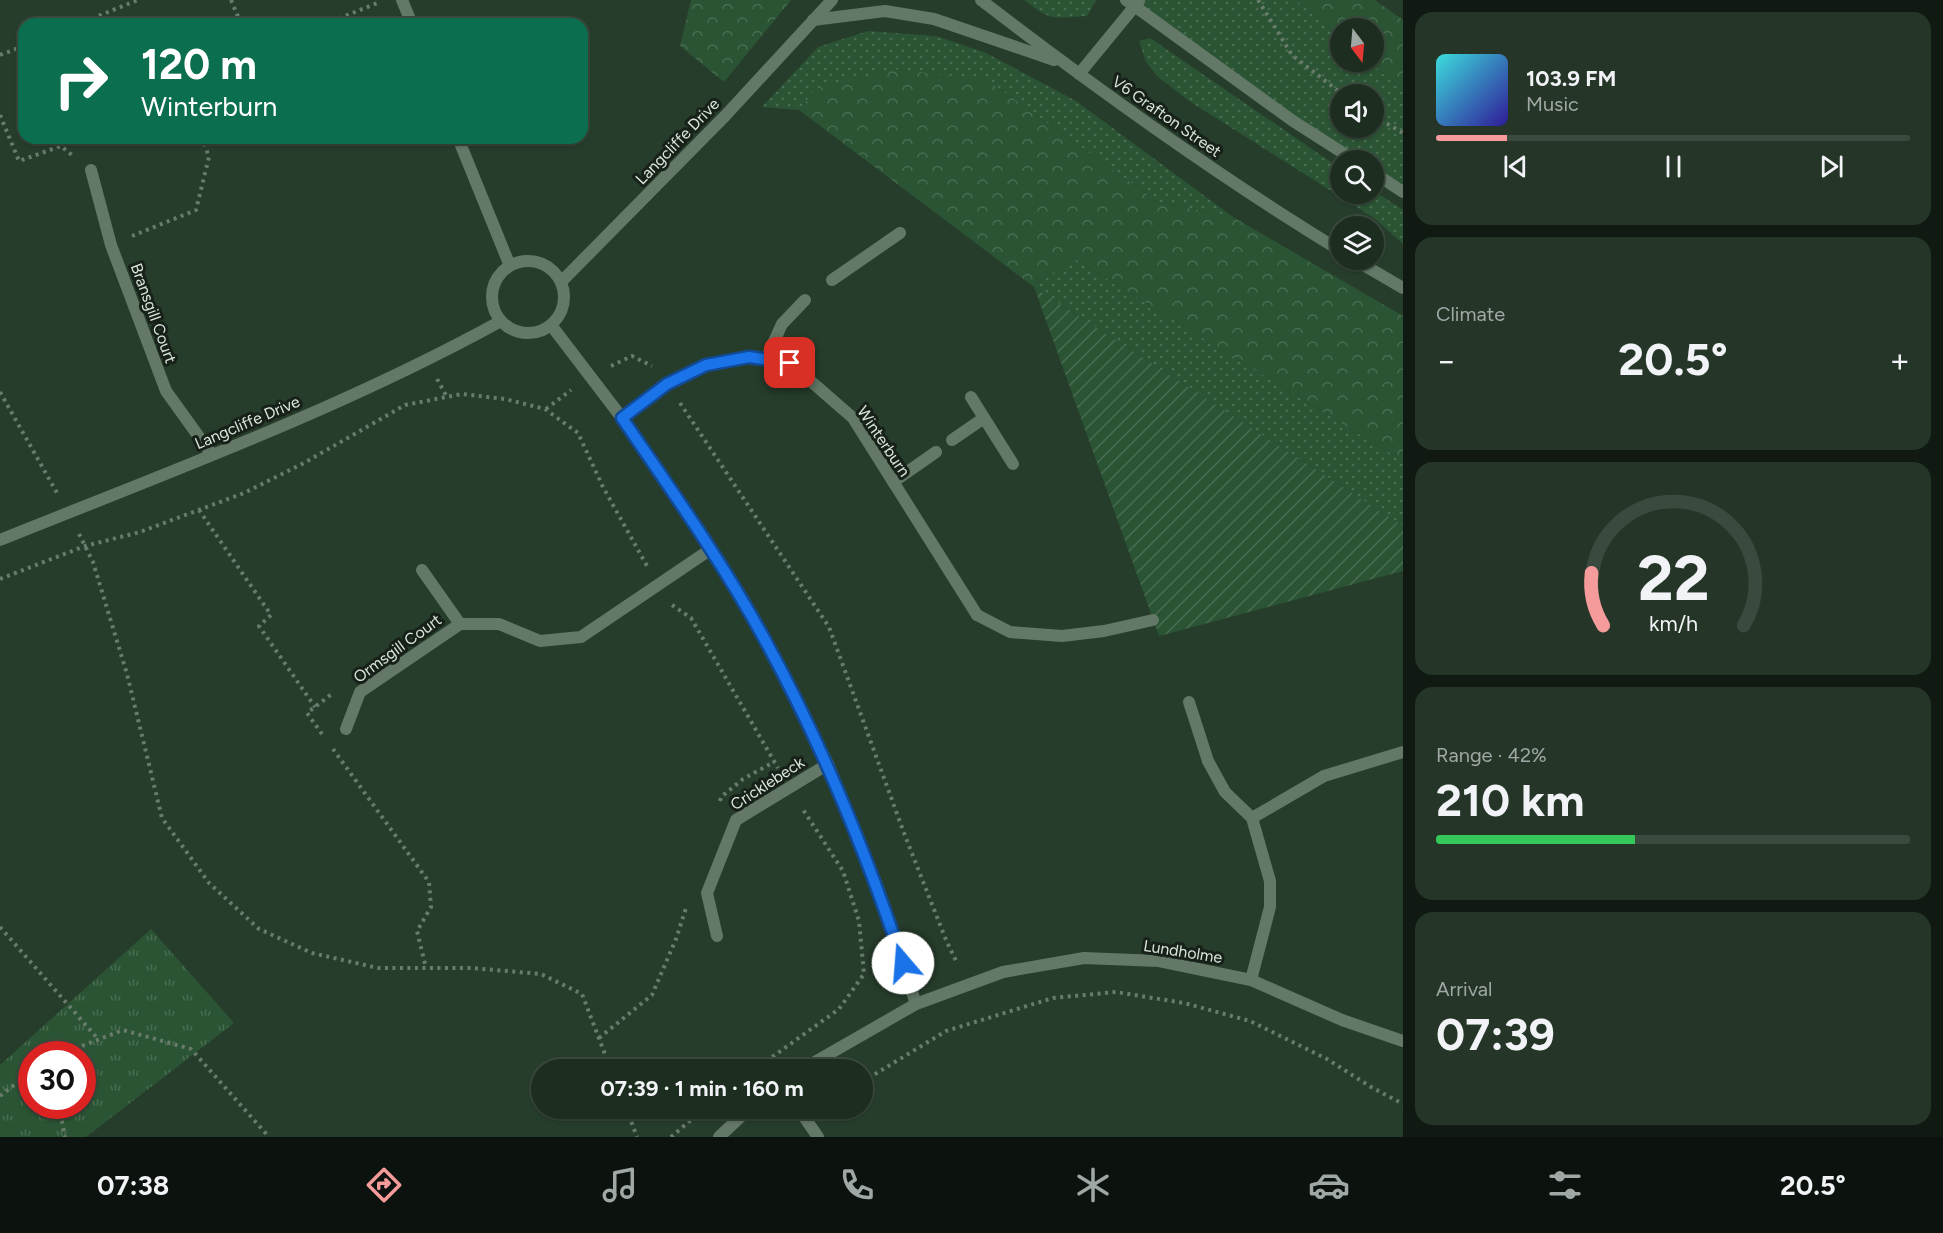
<!DOCTYPE html>
<meta charset="utf-8">
<style>
:root{--surface:#1d2e20;--page:#253629;--text:#f1f3f6;--muted:#a0a8a5;--line:#3b4a3e;--accent:#f59b9c}
body{margin:0;font-family:Figtree,sans-serif;background:var(--page);color:var(--text);height:100vh;display:flex;flex-direction:column;font-size:22px;white-space:nowrap}
*{box-sizing:border-box;margin:0}
p{font-size:20px;color:var(--muted)}
.icon{flex:none;width:33px;height:33px;fill:none;stroke:currentColor;stroke-width:2;stroke-linecap:round;stroke-linejoin:round}
.map{position:relative;flex:1;overflow:hidden}
.details{display:flex;flex-direction:column;gap:12px;padding:12px;background:#101912;width:540px}
.details>*{flex:none}
.guide{position:absolute;left:18px;top:18px;width:570px;height:126px;border-radius:18px;box-shadow:0 2px 4px #0004,0 0 0 2px var(--line);background:#0b6e4f;color:#fff;overflow:hidden}
.needle{width:39px;rotate:164deg}
.tools{position:absolute;left:1330px;top:18px;display:grid;gap:12px}
.tools a{display:grid;place-items:center;width:54px;height:54px;border-radius:50%;background:var(--surface);box-shadow:0 2px 4px #0004,0 0 0 2px var(--line);font-size:30px}
.speed{position:absolute;left:18px;top:1041px;display:flex;gap:12px;font-size:30px;font-weight:700;text-align:center}
.speed>*{display:grid;place-content:center;width:78px;height:78px;border-radius:50%;background:var(--surface);box-shadow:0 2px 4px #0004,0 0 0 2px var(--line);line-height:1}
.speed .limit{border:9px solid #d22;background:#fff;color:#111}
.pin{position:absolute;display:grid;place-items:center;width:51px;height:51px;color:#fff;margin:-26px;border-radius:12px;box-shadow:0 3px 9px #0006}
.me{position:absolute;width:66px;margin:-33px;rotate:342deg;stroke-linejoin:round;filter:drop-shadow(0 0 4px #0008)}
.turn{display:flex;align-items:center;gap:21px;height:126px;padding:0 24px;font-size:27px}
.turn .icon{width:78px;height:78px;stroke-width:2.5}
.turn b{display:block;font-size:42px;line-height:51px}
.big{font-size:45px;font-weight:700;line-height:1.1}
.details .widget{flex:1;display:flex;flex-direction:column;justify-content:center;gap:9px;min-width:0;padding:0 21px;border-radius:18px;background:var(--page)}
.details .dial{align-items:center;gap:0}
.dial svg{height:156px;overflow:visible;fill:none;stroke:var(--line);stroke-width:7;stroke-linecap:round;text-anchor:middle}
.dial text{fill:var(--text);stroke:none}
.song{display:flex;align-items:center;gap:18px}
.cover{width:72px;height:72px;border-radius:9px;background:linear-gradient(135deg,hsl(180 70% 55%),hsl(250 70% 35%))}
.played{height:6px;border-radius:3px;background:linear-gradient(90deg,var(--accent) 15%,var(--line) 15%)}
.keys{display:flex;justify-content:space-around;direction:ltr}
.heat{display:flex;justify-content:space-between;align-items:center;font-size:33px;direction:ltr}
.charge{height:9px;border-radius:4px;background:linear-gradient(90deg,#34c759 42%,var(--line) 0)}
.trip{position:absolute;left:531px;top:1059px;width:342px;height:60px;border-radius:30px;background:var(--surface);box-shadow:0 2px 4px #0004,0 0 0 2px var(--line);font-weight:700;line-height:60px;text-align:center}
.tabs{display:flex;height:96px;justify-content:space-around;align-items:center;background:#0c120d;color:var(--muted)}
.tabs .icon{width:42px;height:42px}
.tabs .current{color:var(--accent)}
.tabs b{font-size:27px;color:var(--text)}
main{display:flex;flex:1;min-height:0}
.map>svg:first-child{display:block}
.grass{fill:url(#grass-dots);fill-rule:evenodd}
.forest{fill:url(#forest-crowns)}
.park{fill:url(#park-tufts);fill-rule:evenodd}
.garden{fill:url(#garden-furrows)}
.lines{fill:none;stroke-linecap:round;stroke-linejoin:round}
.path{stroke:#697b6c;stroke-width:4;stroke-dasharray:3 4.5;stroke-linecap:butt}
.service{stroke:#637866;stroke-width:12}
.minor{stroke:#637866;stroke-width:12}
.tertiary{stroke:#637866;stroke-width:12}
.route-casing{stroke:#114b97;stroke-width:15}
.route{stroke:#1a73e8;stroke-width:10}
.labels{text-anchor:middle;stroke-width:6;stroke-linejoin:round;paint-order:stroke}
.street-label{font-size:16px;fill:#d9e6db;stroke:#172119}
</style>
<main>
<div class="map">
<svg width="1403" height="1137" viewBox="0 0 1403 1137">
<defs>
<pattern id="grass-dots" width="8" height="8" patternUnits="userSpaceOnUse" patternTransform="scale(1.5)"><rect width="8" height="8" fill="#2a5433"/><path d="M2 2h.1M6 6h.1" fill="none" stroke="#486d50" stroke-width="1.8" stroke-linecap="round"/></pattern>
<pattern id="forest-crowns" width="20" height="18" patternUnits="userSpaceOnUse" patternTransform="scale(1.5)"><rect width="20" height="18" fill="#2a5433"/><path d="M2 6a3 3 0 1 1 6 0M12 15a3 3 0 1 1 6 0" fill="none" stroke="#486d50"/></pattern>
<pattern id="park-tufts" width="24" height="20" patternUnits="userSpaceOnUse" patternTransform="scale(1.5)"><rect width="24" height="20" fill="#2a5433"/><path d="M3 7l-1-3M5 7V3M7 7l1-3M15 17l-1-3M17 17v-4M19 17l1-3" fill="none" stroke="#486d50"/></pattern>
<pattern id="garden-furrows" width="10" height="10" patternUnits="userSpaceOnUse" patternTransform="scale(1.5)"><rect width="10" height="10" fill="#2a5433"/><path d="M-1 1l2-2M0 10L10 0M9 11l2-2" fill="none" stroke="#486d50"/></pattern>
</defs>
<rect width="100%" height="100%" fill="#273d2b"/>
<path class="grass" d="M1024,0h72l-9,16c-34,2 -35,6 -63,-16z
M1139,0h157l45,38v24h27l35,27v103l-29,-19v-13h-20l-220,-153zM1341,94h33v34h-33z
M868,31l68,5 50,17 90,48 157,116 -75,-15 -171,-122 -171,9 -17,21 -37,-3 56,-60z
M1150,38l191,131v25h33v-3l29,19v34l-29,-26 -185,-117 -31,-24 -12,-15 -7,-21z
M1073,258l330,203v65l-369,-239z"/>
<path class="forest" d="M691,0h100l-67,82 -44,-36z
M1296,0h79l28,20v69l-35,-27h6v-34h-33v10z
M893,69l94,11 171,122 75,15 170,99v145l-330,-203 -39,29 -235,-177 17,-21z"/>
<path class="park" d="M151,929l83,94 -148,114h-86v-72zM32,1054h50v52h-50z"/>
<path class="garden" d="M1034,287l369,239v45l-244,65z"/>
<g class="lines">
<path class="path" d="M231,0l10,24
M1258,0l34,55 50,39
M78,24l60,-24
M325,24l55,-22
M0,55l24,-9
M0,115l19,46 42,-15 12,10
M1374,116l29,17
M132,236l64,-26 13,-53 -7,-19
M611,366l21,-10 20,10
M437,379l10,18
M0,392l57,101
M680,403l149,224 75,206 42,107 11,23
M546,409l25,-19
M199,510l72,105 -12,11 56,81
M79,534l14,28 34,112 35,144 47,65 50,46 53,24 66,15h94l69,6 41,20 29,76
M0,579l85,-33 55,-14 104,-39 60,-30 101,-58 57,-11 43,5 40,10 33,24 25,54 44,79
M672,605l19,13 87,150
M322,734l-15,-21 26,-20
M333,749l96,133 2,25 -14,24 9,37
M720,801l1,-4 22,-18 31,-17
M0,927l98,112
M599,1038l53,-43 24,-56 10,-31
M61,1054l62,-24 68,19 78,88
M754,1070l85,-61 25,-35 -5,-53 -16,-50 -41,-63
M862,1082l84,-51 107,-33 63,-6 68,11 66,18 77,38 44,28 32,17
M0,1096l32,-25
M59,1106l6,31
M626,1108l11,29
M671,1137l34,-29"/>
<path class="service" d="M832,280l68,-47
M766,359l16,-35 23,-24
M971,397l42,67
M952,440l32,-22
M893,482l43,-30
M422,570l38,54
M977,615l33,17 52,4 42,-5 49,-11
M1189,702l19,59"/>
<path class="minor" d="M402,0l10,24
M458,138l52,128
M91,170l20,75 55,146 46,64
M492 297a36 36 0 1 1 72 0a36 36 0 1 1-72 0Z
M561,282l164,-166 107,-116
M551,325l71,93 89,131 54,92 63,123 48,119 40,121 -115,66
M622,418l45,-34 39,-19 43,-8 41,6 63,55 124,197
M0,540c169,-68 341,-131 501,-219
M346,729l14,-37 100,-68h39l41,17 41,-4 130,-88
M1208,761l17,31 27,26
M717,936l-10,-43 29,-73 92,-56
M1251,980l19,-73v-26l-18,-63 72,-42 79,-24
M916,1004l87,-32 81,-14 75,3 92,19 91,40 61,21
M798,1108l20,29
M719,1137l31,-29"/>
<path class="tertiary" d="M981,0c116,89 235,175 360,251
M1126,0l167,121 61,39
M813,20l72,-9 49,8 120,41
M1079,74l60,-73
M1374,173l29,19
M1355,260l48,28"/>
</g>
<g class="lines">
<g class="route-casing">
<path id="route" d="M790,363l-41,-6 -43,8 -39,19 -45,34c50,73 101,145 143,222 57,104 101,212 138,323"/>
</g>
<use href="#route" class="route"/>
</g>
<g class="labels">
<g class="street-label">
<text transform="translate(1167 116) rotate(35)" y="6">V6 Grafton Street</text>
<text transform="translate(677 141) rotate(-46)" y="6">Langcliffe Drive</text>
<text transform="translate(154 313) rotate(70)" y="6">Bransgill Court</text>
<text transform="translate(247 422) rotate(-23)" y="6">Langcliffe Drive</text>
<text transform="translate(884 441) rotate(56)" y="6">Winterburn</text>
<text transform="translate(397 648) rotate(-36)" y="6">Ormsgill Court</text>
<text transform="translate(767 783) rotate(-33)" y="6">Cricklebeck</text>
<text transform="translate(1183 951) rotate(9)" y="6">Lundholme</text>
</g>
</g>
</svg>
<div class="tools">
<a><svg class="needle" viewBox="-14 -14 28 28"><path d="M0-13l5 13h-10z" fill="#e53935"/><path d="M0 13l5-13h-10z" fill="#a0a8a5"/></svg></a>
<a><svg class="icon" aria-label="sound" viewBox="0 0 24 24"><path d="M4 9h4l5-4v14l-5-4H4zM17 9q2 3 0 6"/></svg></a>
<a><svg class="icon" aria-label="search" viewBox="0 0 24 24"><circle cx="10" cy="10" r="6"/><path d="M15 15l6 6"/></svg></a>
<a><svg class="icon" aria-label="layers" viewBox="0 0 24 24"><path d="M12 4l9 5-9 5-9-5zM3 14l9 5 9-5"/></svg></a>
</div>
<div class="speed"><div class="limit">30</div></div>
<div class="pin" style="left:790px;top:363px;background:#d93025"><svg class="icon" aria-label="arrive" viewBox="0 0 24 24"><path d="M6 21V4h12l-3 4 3 4H6"/></svg></div>
<svg class="me" style="left:903px;top:963px" viewBox="-20 -20 40 40"><circle r="19" fill="#fff"/><path d="M0-13L10 11 0 6-10 11z" fill="#1a73e8"/></svg>
<div class="trip">07:39 · 1 min · 160 m</div>
<div class="guide">
<div class="turn"><svg class="icon" aria-label="right" viewBox="0 0 24 24"><path d="M7 20v-9h11M14 6l5 5-5 5"/></svg><div><b>120 m</b>Winterburn</div></div>
</div>
</div>
<section class="details">
<div class="widget">
<div class="song"><i class="cover"></i><div><b>103.9 FM</b><p>Music</p></div></div>
<div class="played"></div>
<div class="keys"><svg class="icon" aria-label="previous" viewBox="0 0 24 24"><path d="M18 5L8 12l10 7zM5 5v14"/></svg><svg class="icon" aria-label="pause" viewBox="0 0 24 24"><path d="M8 5v14M16 5v14"/></svg><svg class="icon" aria-label="next" viewBox="0 0 24 24"><path d="M6 5l10 7-10 7zM19 5v14"/></svg></div>
</div>
<div class="widget"><p>Climate</p>
<div class="heat"><a>−</a><b class="big">20.5°</b><a>+</a></div>
</div>
<div class="widget dial"><svg viewBox="0 0 100 80">
<path d="M14 69A42 42 0 1 1 86 69"/>
<path d="M14 69A42 42 0 0 1 8 42" stroke="#f59b9c"/>
<text x="50" y="56" font-size="32" font-weight="700">22</text>
<text x="50" y="72" font-size="11">km/h</text>
</svg></div>
<div class="widget"><p>Range · 42%</p><b class="big">210 km</b><div class="charge"></div></div>
<div class="widget"><p>Arrival</p><b class="big">07:39</b></div>
</section>
</main>
<nav class="tabs">
<b>07:38</b>
<svg class="icon current" aria-label="directions" viewBox="0 0 24 24"><path d="M12 3l9 9-9 9-9-9zM9 14v-3h6M13 9l2 2-2 2"/></svg>
<svg class="icon" aria-label="music" viewBox="0 0 24 24"><path d="M9 18V5l10-2v13"/><circle cx="6" cy="18" r="3"/><circle cx="16" cy="16" r="3"/></svg>
<svg class="icon" aria-label="phone" viewBox="0 0 24 24"><path d="M5 4h4l2 5-3 2q2 4 5 5l2-3 5 2v4C11 20 4 13 5 4z"/></svg>
<svg class="icon" aria-label="climate" viewBox="0 0 24 24"><path d="M12 3v18M4 7l16 10M4 17L20 7"/></svg>
<svg class="icon" aria-label="car" viewBox="0 0 24 24"><path d="M5 17H2v-5l4-1 3-4h7l3 4 3 1v5h-3M9 17h6M6 11h13"/><circle cx="7" cy="17" r="2"/><circle cx="17" cy="17" r="2"/></svg>
<svg class="icon" aria-label="filters" viewBox="0 0 24 24"><path d="M4 7h16M4 17h16"/><circle cx="9" cy="7" r="2"/><circle cx="15" cy="17" r="2"/></svg>
<b>20.5°</b>
</nav>
